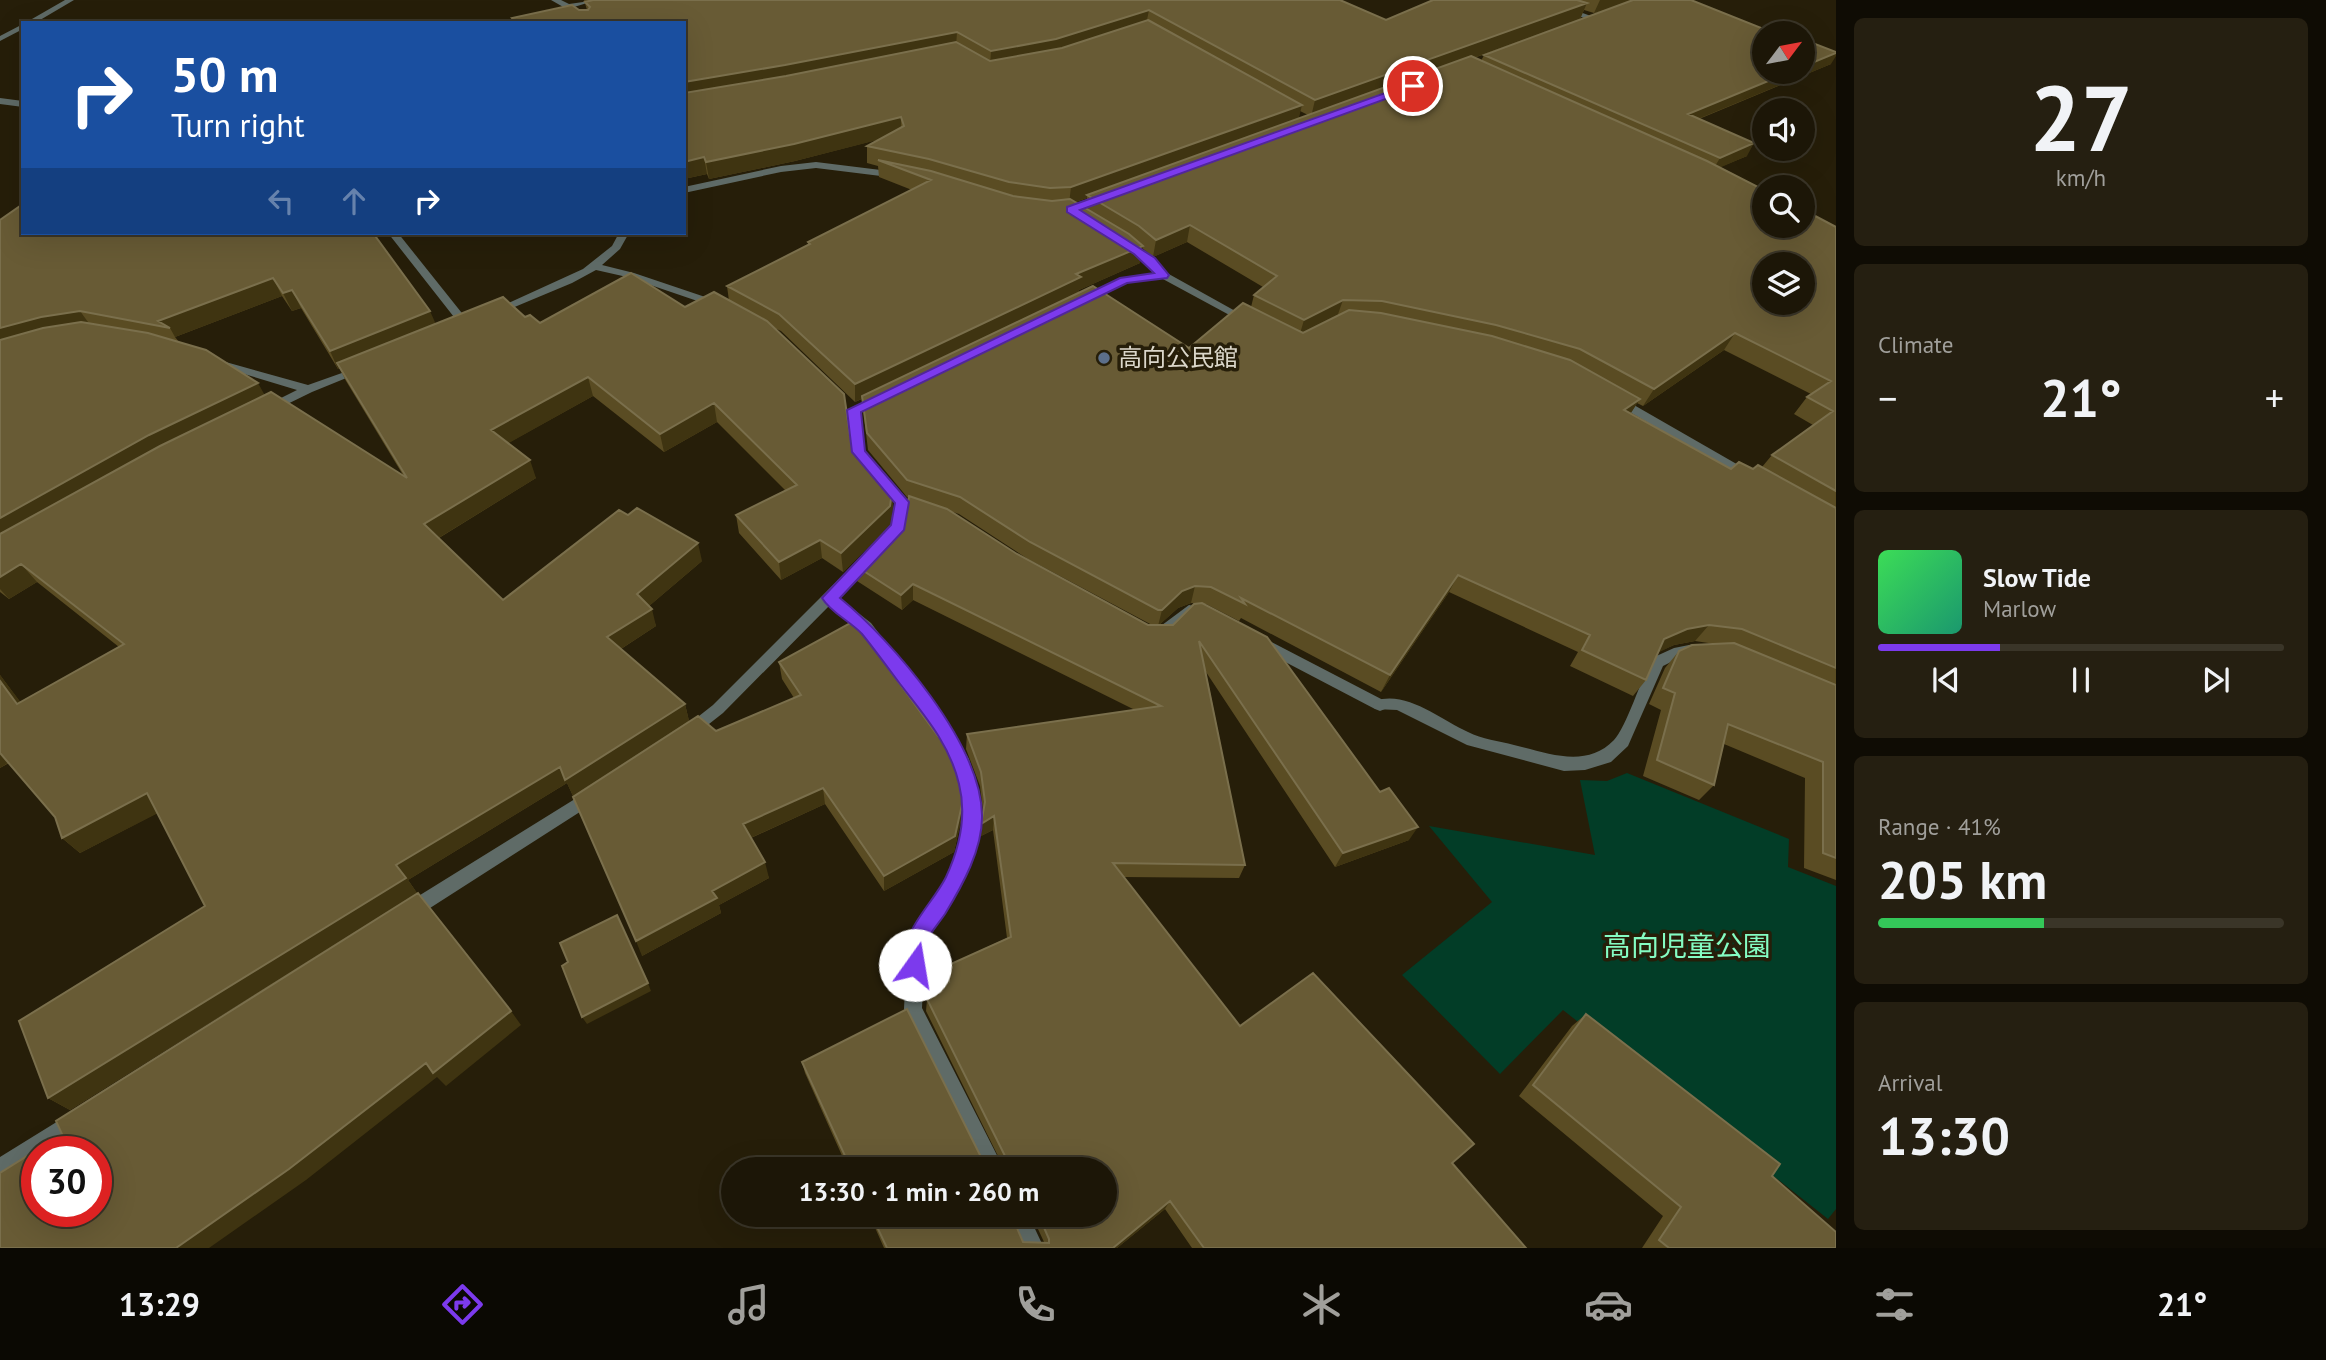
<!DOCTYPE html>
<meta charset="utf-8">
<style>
:root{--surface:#1c1607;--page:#251f11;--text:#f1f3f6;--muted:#a09f9b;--line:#3a3528;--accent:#7c3aed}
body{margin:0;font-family:"PT Sans","Noto Sans JP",sans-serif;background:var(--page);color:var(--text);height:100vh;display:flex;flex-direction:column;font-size:26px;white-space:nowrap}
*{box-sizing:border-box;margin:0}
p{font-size:23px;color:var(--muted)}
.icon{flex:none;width:38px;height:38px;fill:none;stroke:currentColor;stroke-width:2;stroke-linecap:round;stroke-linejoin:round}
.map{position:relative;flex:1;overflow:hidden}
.sheet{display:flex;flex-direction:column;gap:18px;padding:18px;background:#0f0c04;width:490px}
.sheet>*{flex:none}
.hud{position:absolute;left:21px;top:21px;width:665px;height:214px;border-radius:0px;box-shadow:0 7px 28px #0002,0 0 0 2px var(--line);background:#1a4fa0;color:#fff;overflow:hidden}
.needle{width:46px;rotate:58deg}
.controls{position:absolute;left:1752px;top:21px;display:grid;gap:14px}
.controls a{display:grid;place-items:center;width:63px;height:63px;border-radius:50%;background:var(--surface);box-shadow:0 7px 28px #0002,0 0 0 2px var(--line);font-size:35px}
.speed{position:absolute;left:21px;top:1136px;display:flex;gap:14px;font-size:35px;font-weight:700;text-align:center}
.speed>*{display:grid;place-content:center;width:91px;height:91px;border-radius:50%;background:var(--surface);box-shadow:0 7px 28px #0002,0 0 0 2px var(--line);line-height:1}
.speed .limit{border:10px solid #d22;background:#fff;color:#111}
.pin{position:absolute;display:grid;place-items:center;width:60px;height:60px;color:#fff;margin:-30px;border:4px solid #fff;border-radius:50%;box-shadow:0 2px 7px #0007}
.me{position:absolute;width:77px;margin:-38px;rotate:13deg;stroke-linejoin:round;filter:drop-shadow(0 0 5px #0008)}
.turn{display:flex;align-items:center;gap:24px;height:147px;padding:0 35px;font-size:32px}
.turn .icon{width:91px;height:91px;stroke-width:2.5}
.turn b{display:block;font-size:49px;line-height:60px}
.lanes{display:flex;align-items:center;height:66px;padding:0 35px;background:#0003;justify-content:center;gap:35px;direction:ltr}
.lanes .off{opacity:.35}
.big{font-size:52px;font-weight:700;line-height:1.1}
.sheet .tile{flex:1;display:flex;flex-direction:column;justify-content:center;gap:10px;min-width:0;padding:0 24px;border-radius:10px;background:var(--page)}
.sheet .dial{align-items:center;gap:0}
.dial b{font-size:91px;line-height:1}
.song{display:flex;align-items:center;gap:21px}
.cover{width:84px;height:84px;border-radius:10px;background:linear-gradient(135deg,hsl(130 70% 55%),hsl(160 70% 35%))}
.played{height:7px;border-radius:4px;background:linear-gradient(90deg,var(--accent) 30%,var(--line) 30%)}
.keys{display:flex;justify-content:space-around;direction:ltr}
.heat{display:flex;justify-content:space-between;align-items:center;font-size:38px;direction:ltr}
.charge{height:10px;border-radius:5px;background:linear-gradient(90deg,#34c759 41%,var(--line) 0)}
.trip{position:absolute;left:721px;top:1157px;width:396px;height:70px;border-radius:35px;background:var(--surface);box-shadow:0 7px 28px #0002,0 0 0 2px var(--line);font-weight:700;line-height:70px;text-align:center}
.tabs{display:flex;height:112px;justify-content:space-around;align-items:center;background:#0b0903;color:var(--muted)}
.tabs .icon{width:49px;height:49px}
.tabs .active{color:var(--accent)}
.tabs b{font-size:32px;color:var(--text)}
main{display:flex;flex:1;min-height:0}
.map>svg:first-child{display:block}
.green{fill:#023d27}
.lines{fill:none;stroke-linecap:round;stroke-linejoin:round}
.service{fill:#5f6b67;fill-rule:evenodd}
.minor{fill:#5f6b67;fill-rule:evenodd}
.wall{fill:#5a4c23;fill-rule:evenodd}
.shaded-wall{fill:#3f3411}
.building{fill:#685b35;stroke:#7a6f4c;stroke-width:2;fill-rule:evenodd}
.route{fill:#7c3aed;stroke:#51269a;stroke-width:2}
.service-dot{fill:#5c6f8a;stroke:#261e09;stroke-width:2.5}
.labels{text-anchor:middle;stroke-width:7;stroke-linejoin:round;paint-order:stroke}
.poi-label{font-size:24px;fill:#dbd7ca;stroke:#261e09;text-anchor:start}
.near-park-label{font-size:28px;fill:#84fcc3;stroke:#261e09}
</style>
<main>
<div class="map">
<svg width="1836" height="1248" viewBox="0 0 1836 1248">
<rect width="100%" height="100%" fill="#261e09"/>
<path class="green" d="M1627,773l162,66 -1,28 48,19v323l-8,10 -265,-209 -63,64 -98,-99 90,-73 -63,-76 166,29 -15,-75 27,1z"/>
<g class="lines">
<path class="service" d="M1189,605l21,4 2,4 -7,5 -13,-2 -28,23h-10l-2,-4 2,-4z
M1260,636l125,65 2,4 -2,4 -5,2 -5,-2 -120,-63 -2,-4 2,-4z"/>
<path class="minor" d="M65,0h9l-39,23h-10z
M551,0h10l8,4 28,-4 -23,7 17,16h-9l-17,-15z
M1536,0h11l52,19 -7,2z
M23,24v5l-23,12v-5z
M0,98l23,3v6l-23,-3z
M816,162l81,10 5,3 -5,3 -81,-10 -35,4 -97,21v-6l97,-21z
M388,233h10l71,89v4h-8z
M619,233h10l-9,16 -18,16 32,8 89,30v4h-8l-88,-30 -31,-7 -24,13 -74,31h-8l-1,-2 94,-43 29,-23z
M1126,241l29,17 12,15 88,49 -5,3 -4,-1 -85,-46 -35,5 -37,18h-8v-4l39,-19 36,-5 -9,-11 -25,-16 -1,-2z
M215,359l93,26 48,-17h8l2,2 -54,22 -43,21 -6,-4 2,-3 32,-16 -86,-26v-4z
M878,395l6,4 -2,3 -22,10 5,40 5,7 -6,4 -4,-1 -7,-10 -5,-42z
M1620,397l134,77 2,3 -6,4 -4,-1 -130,-76 -2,-3z
M880,473l4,1 24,28c-2,17 -2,33 -20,41l-7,-5 12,-13 3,-22 -22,-26z
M869,552l5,2 2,3 -2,3 -36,37 33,26 79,103 19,33 8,27 4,30 -6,30 -16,42 -34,57 -3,63 82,161h-20l-80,-160 3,-66 39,-64 13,-33 6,-30 -4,-30 -7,-26 -14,-26 -79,-103 -31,-26 -107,108 -28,22 -5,2 -5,-2 -3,-4 3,-4 28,-22 151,-151z
M1694,644l5,2 2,4 -2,4 -22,5 -14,7 -35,80 -17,16 -26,8 -21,1 -97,-26 -70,-35 -22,-1 -2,-4 2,-4c32,-11 65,19 93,31 14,7 31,9 46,13 34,8 72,24 100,-5 12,-12 28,-63 38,-82l22,-10z
M591,789l6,2 2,5 -2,5 -181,116 -6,2 -6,-2 -2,-6 2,-6z
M76,1110l7,3 3,7 -3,7 -39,25h-7v4l-37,22v-21z
M1007,1214h21l16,34h-21z"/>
</g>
<path class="wall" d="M584,0h756l46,20 47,-20h258l140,64 -132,55 48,37 -27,11 116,60v653l-32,-12 1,-90 -81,-34 -10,41 -15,15 -56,-24 18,-66 -12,-6 16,-36 14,-17 36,-7 -20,-3 -21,4 -16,7 -12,28 -13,16 -63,-30 8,-14 -129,-60 -68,100 -140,-74 -2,3 -33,-17h-2l205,236 -74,27 -129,-195 39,193 -6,13 -116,-1 117,149 212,137 74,85h-334l-27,-39 -48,39h-233l-15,-34h142l12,28h21l-13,-28h73v-45h-256l-43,-96 -3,-11 181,99 18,1 -75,-151 1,-12 13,-6v-6l4,-2 -3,-5 1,-12 65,-30 -14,-108 -14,7 4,-26 -3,-25 -14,-37 1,-15 168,-24 -222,-110 -11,10 -45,-29 -1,-15 50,-50 3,-19h-2l-39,-47 -6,-51 -7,3 -74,-71 -7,-3 76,107 43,69 -2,20 -48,48 -21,-14 -41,22 -42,-47 -3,-18 50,-24 -69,-69 -53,30 -71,-56 -85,47 28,35 -97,60 64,62 199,-39 -53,45 7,20 -35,23 64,55 4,17 -116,75 -6,-13 -159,97 9,13 -347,217 -22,-12 157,-192 -48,-93 -77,40 -18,-15 -7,-21 -46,-54 -9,5v-93l20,27 99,-55 -82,-65 -28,17 -9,-7v-372l296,14 140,90 89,-7 15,6 145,-16 44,-6 -2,-15 81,-41v-3l104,-52 -33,-13 -1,-11 -11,-3v-17l13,-7 -85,22 -86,18 -2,-5 -23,5v-156h-171l-1,-5 67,-8h8zM1584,10l10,3 13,-3 -123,45 -3,6 -7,-3 106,-39zM1300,111l8,4 -10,4zM1087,198l-2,10 -9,-6zM1187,242l76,45 -9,8 -3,12 -62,41 -110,-55v-3l61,-27 2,-15 11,9zM282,296l10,15 9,-3 37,61h2l6,12 57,94 -139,-80 -85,-53 -4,-5zM1724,350l87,44 -4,3 -13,17 19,11 -41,30 -10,12 -9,2h-22l-101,-55 7,-11 6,3zM950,511l9,3 69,45 124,66h-4l-131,-71zM1191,603h8l-26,22h-14l19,-17z
M779,662l183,154 -8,36 -70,39 -59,-87 -74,34 18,40 -50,27 2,8 -79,43 74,-225 78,-33 -12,-19z
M1586,1014l186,162 64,72h-194l21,-32 -144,-120 53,-70z"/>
<path class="shaded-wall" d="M1600,0h42l-48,13z
M1587,3l-7,16 -269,98 4,-17z
M1149,10l-3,15 -156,42 1,-16z
M957,32l-1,15 -272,51v-16z
M1836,53v3l-5,8 -150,62 7,-12 102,-42h12v-5z
M1302,105l-4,17 -211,73v3l-18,6 2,-17z
M901,117v17l-106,27 -86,18 -3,-17z
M1754,143l-7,13 -35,15 8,-13z
M704,157l3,17 -23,5v-17z
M1190,225l-3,17 -34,15 3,-17z
M1143,246l-3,17 -61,27v5l-224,107v-18l221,-110z
M273,278l9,18 -107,41 -5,-9 -12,-7z
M292,290l9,18 -9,3 -9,-18z
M1343,300l-6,17 -38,20 5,-17z
M80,311l13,18 -93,20v-21l41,-11z
M430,311l8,18 -101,34 3,6h-2l-8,-18z
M1735,333l-11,17 -81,56 11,-17z
M588,377l5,19 -95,53 -7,-19z
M258,383l10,18 -268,144v-27l149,-83z
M1640,399l-11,17 -5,-6z
M714,403l3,19 -53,30 -4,-18z
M530,460l6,18 -104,64 -8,-18z
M893,486v18l-2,20 -48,48 -2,-19z
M820,540l2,18 -41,22 -2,-18z
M698,543l4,18 -60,51 -5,-18z
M21,564l16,18 -28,17 -9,-10v-12z
M1458,575l-9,17 -68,100 9,-17z
M913,584v16l-11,10 -1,-15z
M1195,586l-4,17 -13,5 -20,18 4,-16 20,-19z
M652,609l4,17 -43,28 -6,-17z
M1709,625l-14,16 -21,4 -23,11 13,-17 23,-10z
M0,675l35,46 -18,-17 -17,-23z
M685,704l4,17 -116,75 -6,-13 -159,97 9,13 -347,217 -22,-12 348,-233 164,-98z
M0,751l11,10 -11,7z
M823,788l2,16 -79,36 -3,-16z
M147,793l17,17 -84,43 -18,-15z
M963,800l-1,16 -8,36 -70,39v-15z
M994,816l-1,14 -14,7 2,-13z
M1418,827l-9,13 -74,27 8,-14z
M765,862l4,16 -50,27 2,8 -79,43 -6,-15 76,-50z
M648,983l3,8 -64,33 -5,-7z
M511,1011l10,14 -75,61 -9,-9 -131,103 -97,68h-33l250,-185z
M1170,1201l-5,8 -48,39h-4z"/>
<path class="building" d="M593,0h747l46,20 47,-20h144l10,3 -272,97 -166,-90 -93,29 -65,12 -34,-19 -172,33 -101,17v-59h-167l-5,-5 60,-13 7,5h9l2,-3 -5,-5z
M1633,0h58l75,30 6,-2 16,5h-24v39h26l-102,42 66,29 -34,15 -236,-103z
M1148,20l154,85 -231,82 -21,1 -41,-6 -80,-23 -62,-13 37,-20 -3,-9 -107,27 -88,18 -2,-5 -20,5v-69l102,-17 170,-34 34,19 72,-13z
M1802,39l34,13v1l-34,14z
M1471,56l236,105 57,29v36h38v-17l34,18v264l-64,-36 61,-44 -26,-14 24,-16 -96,-48 -81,56 -74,-40 -84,-24 -114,-24 -39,-1 -39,20 -50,-25 23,-19 -87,-51 -34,15 -17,-14 -52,-31zM1764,264h38v39h-38z
M878,160l53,11 82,25 39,5 18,-2 59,35 14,12 -67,28 5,3 -226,107 -76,-70 -52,-28 83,-42 -2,-2 123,-62z
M23,204v29h272l1,1 5,-1h72l57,78 -100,40 -38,-61 -9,3 -10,-15 -115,43 12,7 -90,-17 -39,6 -41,11v-108z
M631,273l54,34 29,-15 53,29 77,73 6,41 43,51 -3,20 -49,47 -21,-13 -41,22 -43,-47 61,-30 -83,-82 -54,31 -72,-57 -97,53 39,30 -106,64 79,76 116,-90 9,5 9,-7 61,35 -61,51 15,15 -45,28 78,67 -120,76 -5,-13 -164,98 10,13 -358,220 -29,-77 186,-115 -58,-113 -85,45 -7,-21 -55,-64v-72l17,23 107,-60 -103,-80 -21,13v-43l160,-88 111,-54 136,86 -70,-115 166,-66 22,20 5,-2 10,8z
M1093,286l96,62 54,-45 60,30 46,-23 32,3 111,23 78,24 70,39 -16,11 107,59 8,-7 14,7 5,-4 78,43v160l-94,-39 -33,-4 -22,4 -23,10 -18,41 -64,-30 8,-15 -132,-60 -68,100 -149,-77 4,6 -34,-17 -16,-1 -13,5 -20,19h-4l-128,-68 -70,-45 -53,-17 -40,-47 -5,-37z
M81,322l67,11 58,17 52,33 -109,52 -149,83v-178l43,-12z
M909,496l38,13 70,45 131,71h25l21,-21 8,-1 65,34 113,155 9,-4 29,39 -75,26 -144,-212 46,224 -132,-2 127,163 73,-53 161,171 -22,19 74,85h-322l-34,-47 -57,47h-226l-16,-34h140l12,28 26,1v-4l-11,-25h66v-45h-253l-49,-107 105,-53 76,152 25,1 -81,-163 15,-8 -2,-4 9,-5 -7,-14 69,-31 -17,-121 -13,8 4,-22 -4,-30 -14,-38 194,-28 -248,-122 -12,11 -45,-29 50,-50z
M854,621l84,115 4,3 6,-3 4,8 11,56 -8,36 -71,40 -61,-88 -80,36 22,38 -53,29 5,7 -81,43 -63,-144 125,-81 18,15 85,-36 -22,-33z
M1734,643l102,42v173l-13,-5v-91l-95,-38 -14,61 -57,-25 18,-67 -12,-5 16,-37 13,-6z
M418,893l93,118 -78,62 -7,-10 -137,106 -113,79h-176v-75l62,-39 -6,-13zM37,1152h59v59h-59z
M617,915l31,68 -66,34 -20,-51 6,-4 -8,-19z
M1586,1014l194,150 -8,12 64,56v16h-167l-10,-8 22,-33 -148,-122z"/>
<path class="route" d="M1413,83l5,3 -2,2 -336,122 75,48 14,17 -2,3 -40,5 -266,129 4,39 44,51 -5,28 -64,68c53,43 141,146 142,217 1,34 -20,71 -37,99 -6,9 -17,21 -20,31 -2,9 1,17 -3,26l-7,3 -7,-3c-15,-34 24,-65 38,-94 14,-30 21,-61 13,-93 -9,-39 -34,-68 -59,-100 -12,-16 -25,-34 -38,-50 -12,-13 -31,-21 -40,-36l69,-73 4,-22 -43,-51 -5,-42 273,-132 34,-5 -20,-19 -67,-42v-5z"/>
<circle class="service-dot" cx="1104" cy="358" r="7"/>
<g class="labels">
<g class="poi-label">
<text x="1118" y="366">高向公民館</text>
</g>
<g class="near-park-label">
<text x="1687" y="956">高向児童公園</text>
</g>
</g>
</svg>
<div class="controls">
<a><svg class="needle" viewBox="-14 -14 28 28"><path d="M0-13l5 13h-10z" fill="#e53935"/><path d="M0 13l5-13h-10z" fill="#a09f9b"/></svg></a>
<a><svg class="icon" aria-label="sound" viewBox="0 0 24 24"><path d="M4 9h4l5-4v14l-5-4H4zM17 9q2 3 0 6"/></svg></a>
<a><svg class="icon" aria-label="search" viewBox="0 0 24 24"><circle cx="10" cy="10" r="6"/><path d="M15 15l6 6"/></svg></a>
<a><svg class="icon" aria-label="layers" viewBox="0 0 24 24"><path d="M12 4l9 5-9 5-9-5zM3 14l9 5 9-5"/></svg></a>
</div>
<div class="speed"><div class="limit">30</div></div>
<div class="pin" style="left:1413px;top:86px;background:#d93025"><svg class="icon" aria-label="arrive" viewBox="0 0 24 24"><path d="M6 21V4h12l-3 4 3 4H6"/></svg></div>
<svg class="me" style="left:915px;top:965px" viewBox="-20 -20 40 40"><circle r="19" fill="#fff"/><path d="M0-13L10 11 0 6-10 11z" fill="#7c3aed"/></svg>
<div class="trip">13:30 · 1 min · 260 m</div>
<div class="hud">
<div class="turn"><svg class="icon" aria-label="right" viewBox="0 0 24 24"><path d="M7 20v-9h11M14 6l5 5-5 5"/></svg><div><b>50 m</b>Turn right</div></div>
<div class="lanes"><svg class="icon off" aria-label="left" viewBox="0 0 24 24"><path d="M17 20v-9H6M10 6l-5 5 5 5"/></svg><svg class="icon off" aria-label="ahead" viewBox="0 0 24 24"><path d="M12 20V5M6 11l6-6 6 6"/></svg><svg class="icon" aria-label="right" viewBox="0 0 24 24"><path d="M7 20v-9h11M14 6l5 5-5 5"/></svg></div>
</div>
</div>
<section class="sheet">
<div class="tile dial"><b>27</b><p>km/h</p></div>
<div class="tile"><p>Climate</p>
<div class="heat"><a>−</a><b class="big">21°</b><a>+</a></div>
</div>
<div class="tile">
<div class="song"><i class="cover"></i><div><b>Slow Tide</b><p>Marlow</p></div></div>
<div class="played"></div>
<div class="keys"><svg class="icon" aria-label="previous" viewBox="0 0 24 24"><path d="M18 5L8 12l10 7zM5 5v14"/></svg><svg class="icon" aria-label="pause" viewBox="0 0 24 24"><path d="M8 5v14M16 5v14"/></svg><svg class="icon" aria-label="next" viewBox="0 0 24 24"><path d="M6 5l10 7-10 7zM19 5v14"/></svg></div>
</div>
<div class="tile"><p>Range · 41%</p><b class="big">205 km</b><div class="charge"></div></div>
<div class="tile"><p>Arrival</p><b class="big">13:30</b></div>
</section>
</main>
<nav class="tabs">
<b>13:29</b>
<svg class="icon active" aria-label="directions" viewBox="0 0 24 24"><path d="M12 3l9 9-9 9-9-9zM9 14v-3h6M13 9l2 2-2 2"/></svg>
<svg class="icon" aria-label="music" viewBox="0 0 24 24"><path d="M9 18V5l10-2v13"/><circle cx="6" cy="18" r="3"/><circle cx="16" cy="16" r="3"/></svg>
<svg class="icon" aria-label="phone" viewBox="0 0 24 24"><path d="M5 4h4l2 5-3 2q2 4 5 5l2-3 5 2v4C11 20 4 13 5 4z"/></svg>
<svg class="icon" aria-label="climate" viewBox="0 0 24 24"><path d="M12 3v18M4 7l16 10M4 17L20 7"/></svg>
<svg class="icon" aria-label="car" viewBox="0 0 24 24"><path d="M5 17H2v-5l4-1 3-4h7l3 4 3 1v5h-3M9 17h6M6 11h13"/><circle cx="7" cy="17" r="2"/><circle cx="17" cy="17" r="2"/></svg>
<svg class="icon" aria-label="filters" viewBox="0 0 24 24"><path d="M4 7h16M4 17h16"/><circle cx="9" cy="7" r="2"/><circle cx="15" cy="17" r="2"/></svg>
<b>21°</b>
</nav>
